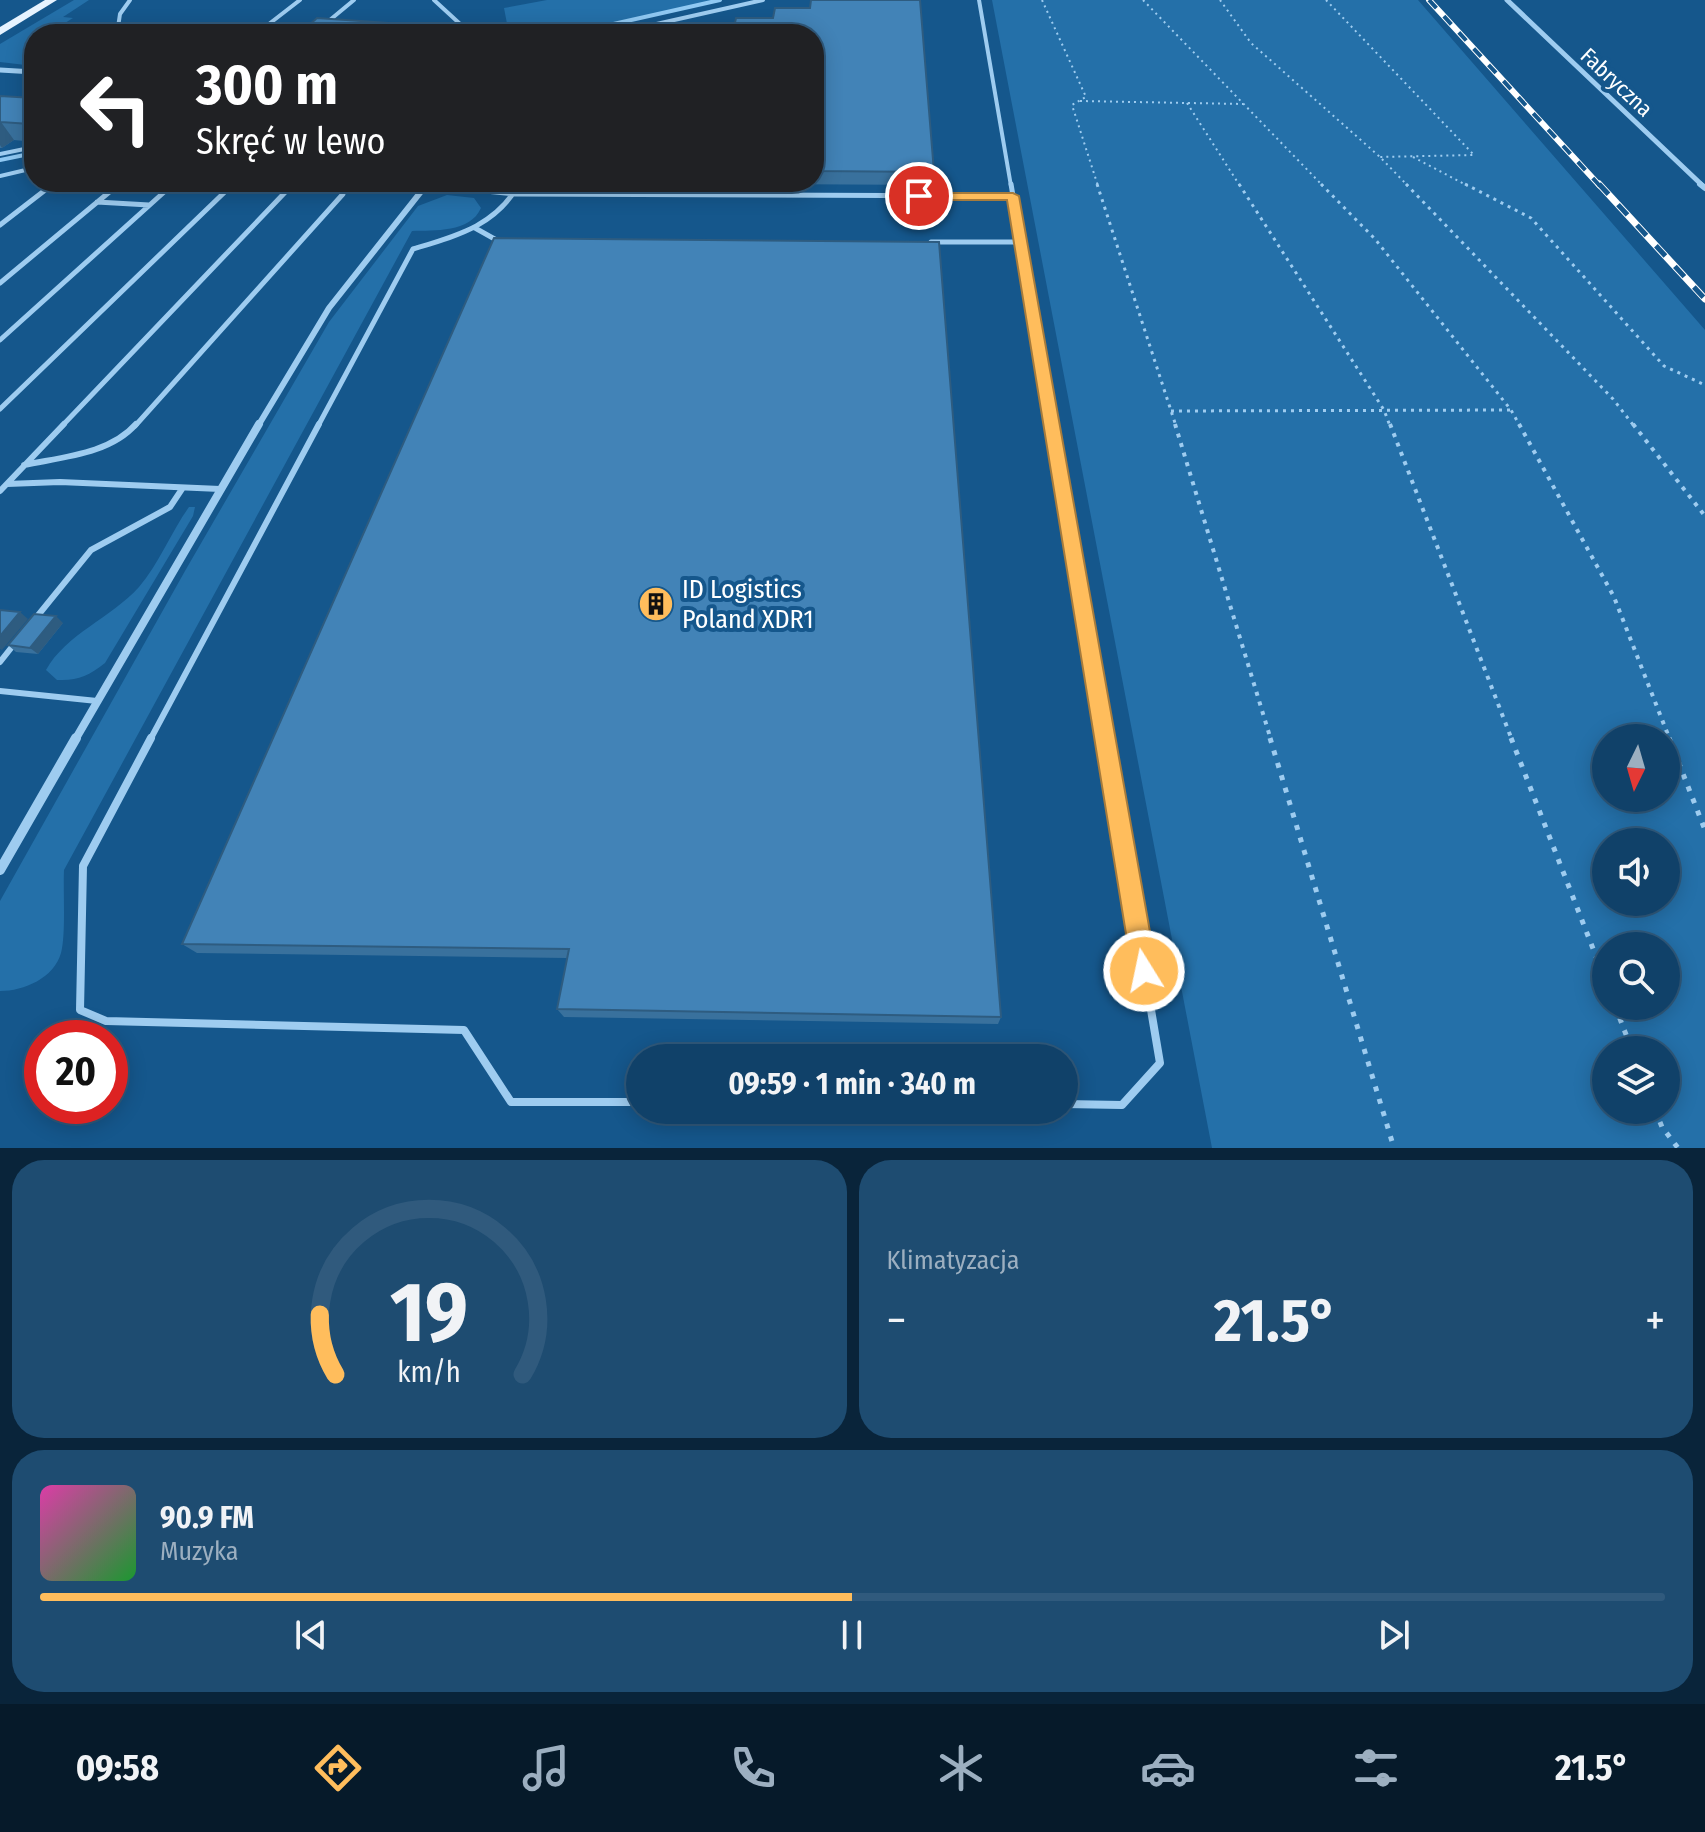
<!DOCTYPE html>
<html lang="pl">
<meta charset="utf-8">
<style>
:root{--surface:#104169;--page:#1e4c71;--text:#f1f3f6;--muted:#9cafc0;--line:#305a7d;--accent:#ffbd5c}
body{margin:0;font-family:"Fira Sans Condensed",sans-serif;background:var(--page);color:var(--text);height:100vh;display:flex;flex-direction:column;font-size:30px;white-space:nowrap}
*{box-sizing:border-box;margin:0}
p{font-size:26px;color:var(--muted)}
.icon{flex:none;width:44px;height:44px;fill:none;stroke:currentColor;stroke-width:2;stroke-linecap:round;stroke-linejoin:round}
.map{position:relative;height:1148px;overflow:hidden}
.drawer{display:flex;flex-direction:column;gap:12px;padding:12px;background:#09243a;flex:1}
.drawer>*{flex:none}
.top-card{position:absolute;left:24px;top:24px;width:800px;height:168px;border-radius:32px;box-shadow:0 4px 20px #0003,0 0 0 2px var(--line);background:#202124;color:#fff;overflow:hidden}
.needle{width:52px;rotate:185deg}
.buttons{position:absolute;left:1592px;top:724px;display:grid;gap:16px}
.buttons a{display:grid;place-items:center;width:88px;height:88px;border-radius:50%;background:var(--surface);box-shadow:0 4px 20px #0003,0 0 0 2px var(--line);font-size:40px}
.speed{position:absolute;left:24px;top:1020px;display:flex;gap:16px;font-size:40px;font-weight:700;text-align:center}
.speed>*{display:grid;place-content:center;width:104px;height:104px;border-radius:50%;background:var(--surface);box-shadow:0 4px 20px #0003,0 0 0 2px var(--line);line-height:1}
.speed .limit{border:12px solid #d22;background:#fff;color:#111}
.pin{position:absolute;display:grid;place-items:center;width:68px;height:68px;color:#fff;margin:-34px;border:4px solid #fff;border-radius:50%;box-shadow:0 2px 8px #0007}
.me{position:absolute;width:88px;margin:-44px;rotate:350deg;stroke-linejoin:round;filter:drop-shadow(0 0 6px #0008)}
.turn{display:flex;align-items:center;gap:28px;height:168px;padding:0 40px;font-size:36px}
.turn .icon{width:104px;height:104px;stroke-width:2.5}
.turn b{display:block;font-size:56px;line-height:68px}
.big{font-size:60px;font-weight:700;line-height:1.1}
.drawer .card{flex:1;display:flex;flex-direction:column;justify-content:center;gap:12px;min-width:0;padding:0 28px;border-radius:32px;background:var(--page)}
.drawer .dial{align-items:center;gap:0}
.dial svg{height:208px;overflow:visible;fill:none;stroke:var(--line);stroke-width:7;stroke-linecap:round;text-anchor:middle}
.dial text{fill:var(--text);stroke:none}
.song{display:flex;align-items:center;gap:24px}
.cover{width:96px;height:96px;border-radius:12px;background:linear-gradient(135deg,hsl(320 70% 55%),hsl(130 70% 35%))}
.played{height:8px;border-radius:4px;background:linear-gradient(90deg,var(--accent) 50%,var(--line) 50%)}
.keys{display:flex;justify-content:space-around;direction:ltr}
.heat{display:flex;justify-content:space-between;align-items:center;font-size:44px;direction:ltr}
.drawer .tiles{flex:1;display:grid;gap:12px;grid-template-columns:1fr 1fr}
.card:last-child{grid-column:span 2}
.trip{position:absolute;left:626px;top:1044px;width:452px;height:80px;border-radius:40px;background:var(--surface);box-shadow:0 4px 20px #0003,0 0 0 2px var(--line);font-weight:700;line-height:80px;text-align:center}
.tabs{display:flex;height:128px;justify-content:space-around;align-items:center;background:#061a2a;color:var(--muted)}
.tabs .icon{width:56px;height:56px}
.tabs .on{color:var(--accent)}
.tabs b{font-size:36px;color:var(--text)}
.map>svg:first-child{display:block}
.green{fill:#2470a9;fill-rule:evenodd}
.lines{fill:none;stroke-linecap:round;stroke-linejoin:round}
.stream{stroke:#90c9f3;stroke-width:4}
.path-far3{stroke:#9eccf0;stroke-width:2;stroke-dasharray:2 4;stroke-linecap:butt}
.path-far2{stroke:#9eccf0;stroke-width:3;stroke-dasharray:3 5;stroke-linecap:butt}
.path-far1{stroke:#9eccf0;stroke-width:4;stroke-dasharray:4 6;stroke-linecap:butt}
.path{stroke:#9eccf0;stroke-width:5;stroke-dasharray:5 8;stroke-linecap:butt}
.lane-far3{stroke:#9eccf0;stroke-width:4}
.lane-far2{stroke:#9eccf0;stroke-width:5}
.lane-far1{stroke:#9eccf0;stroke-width:6}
.lane{stroke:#9eccf0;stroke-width:8}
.street-far3{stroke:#9eccf0;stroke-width:5}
.street-far2{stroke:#9eccf0;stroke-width:6}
.street-far1{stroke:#9eccf0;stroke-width:8}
.street{stroke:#9eccf0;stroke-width:10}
.primary{fill:#e6f3ff;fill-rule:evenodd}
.rail-far1-casing{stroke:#fff;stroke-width:6}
.rail-casing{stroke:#fff;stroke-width:7}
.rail-far1{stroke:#15578c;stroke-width:4;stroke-dasharray:11;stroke-linecap:butt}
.rail{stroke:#15578c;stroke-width:5;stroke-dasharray:14;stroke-linecap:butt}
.wall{fill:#39719d}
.shaded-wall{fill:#2e5c80}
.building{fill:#4283b7;stroke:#2e5c80;stroke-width:2}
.route{fill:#ffbd5c;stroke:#a67b3c;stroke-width:2}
.labels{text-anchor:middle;stroke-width:8;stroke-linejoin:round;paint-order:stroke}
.far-street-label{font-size:22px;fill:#fff;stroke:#15578c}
.poi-label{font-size:26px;fill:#fff;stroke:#15578c;text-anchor:start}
</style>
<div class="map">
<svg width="1705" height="1148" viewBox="0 0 1705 1148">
<rect width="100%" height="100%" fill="#15578c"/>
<path class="green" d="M74,0h15l-26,17 10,1 -8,5 5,9 -36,2v32l-34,-4v-18z
M547,0h173l-162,34h-49l-5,-26z
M992,0h426l287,330v818h-493zM1606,738h60v60h-60zM1606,842h60v60h-60zM1606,946h60v60h-60zM1606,1050h60v60h-60z
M447,195l27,3 7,10c-11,25 -47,22 -69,23l-348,639c-1,22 2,64 -3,83 -7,25 -37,38 -61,38v-90l185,-330 144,-249 89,-116z
M189,507h6l-2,9 -88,147c-17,13 -27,18 -48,17l-11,-10c20,-36 65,-52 93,-83 20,-23 32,-55 50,-80z"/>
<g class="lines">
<path class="stream" d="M569,34l151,-34
M0,160l34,-7"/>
<path class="path-far3" d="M1042,0l44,97 -14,8 26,81
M1143,0l180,186
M1220,0l31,43 129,114 28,29
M1326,0l148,155 -94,2
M1080,101l163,3
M1187,103l53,83
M1413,157l55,29"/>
<path class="path-far2" d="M1097,184l79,242
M1239,184l145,226 6,16
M1321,184l54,55 136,171 9,16
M1406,184l207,215 21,27
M1465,184l66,34 133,148 41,19
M1171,411l340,-1"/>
<path class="path-far1" d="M1175,424l96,316
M1390,424l122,316
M1519,424l95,173 56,143
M1633,424l72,92"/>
<path class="path" d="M1270,738l124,410
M1511,738l95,244
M1669,738l36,92
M1615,1006l17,44
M1655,1110l7,17 16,21"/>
<path class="lane-far3" d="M434,0l37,34
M979,0l32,186
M117,34l3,-20 10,-14
M211,34l56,-8
M256,34l44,-34
M313,34l41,-34
M612,34l151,-34
M0,154l34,-7
M0,176l34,-8
M426,185l6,1
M50,186l5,-4
M117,186l4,-4
M171,186l4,-4
M231,186l4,-4
M292,186l3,-4
M344,186v-4
M518,186l2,-4"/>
<path class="lane-far2" d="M1011,184l2,12
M426,185l89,9 498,2 39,230
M97,202l52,3
M0,225l53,-41
M475,228l25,14
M931,242h89
M0,283l119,-99
M0,340l173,-156
M0,409l233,-225
M62,426l231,-242
M135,426l208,-232 1,-10
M318,426l95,-177c43,-13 83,-23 106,-65"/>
<path class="lane-far1" d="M1052,424l53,316
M24,465c38,-8 86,-11 112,-41
M7,484l53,-2 160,7
M0,491l64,-67
M35,619l56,-69 79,-43 12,-18
M0,662l15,-19
M0,691l97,10
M150,740l169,-316"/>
<path class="lane" d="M151,738l-68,128 -3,144 26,11 358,9 47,72h129
M1064,1104l58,1 38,-42 -55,-325"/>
<path class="street-far3" d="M1507,0l196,186
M0,70l34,2
M425,186l3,-4"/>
<path class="street-far2" d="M1700,184l5,4
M258,426l71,-118 98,-124"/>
<path class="street-far1" d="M75,740l184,-316"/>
<path class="street" d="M0,870l76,-132"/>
<path class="primary" d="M45,0h12l-57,35v-8z"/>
<g class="rail-far1-casing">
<path id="rail-far1" d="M1429,0l171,186"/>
</g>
<g class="rail-casing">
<path id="rail" d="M1599,184l106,115"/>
</g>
<use href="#rail-far1" class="rail-far1"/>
<use href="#rail" class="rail"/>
</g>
<path class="wall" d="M811,0h109l14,172 -1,13 -331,-2 -1,-1h213v-148h-118l2,-7h36l2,-9h37l2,-10h35z
M0,96l34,2v44l-20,-2 -12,8h-2z
M494,238l507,779 -3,7 -434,-7 -7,-8 10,-51 -370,-5 -15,-9z
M63,623l-25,31 -22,-2 -8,-7z"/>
<path class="shaded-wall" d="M390,23l4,11h-16z
M1,122l13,18 -12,8 -2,-3v-22z
M20,612l8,7 -26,31 -2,-1v-13z
M56,616l7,7 -25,31 -8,-6z"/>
<path class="building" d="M811,0h109l14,172 -120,-1v-137h-118l2,-7h36l2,-9h37l2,-10h35z
M317,18l73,5 -12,11h-79z
M0,96l34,2v24l-4,2 -29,-2 -1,1z
M494,238l445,4 62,775 -444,-8 12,-60 -387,-5z
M0,610l20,2 -20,24z
M34,614l22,2 -26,32 -22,-3z"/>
<path class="route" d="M915,193h98l6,3 138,775 -4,9 -9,4 -8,-4 -4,-9 -125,-771h-88l-6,-4z"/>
<defs>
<g id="building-disc" transform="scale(1.8)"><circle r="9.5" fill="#ffbd5c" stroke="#15578c"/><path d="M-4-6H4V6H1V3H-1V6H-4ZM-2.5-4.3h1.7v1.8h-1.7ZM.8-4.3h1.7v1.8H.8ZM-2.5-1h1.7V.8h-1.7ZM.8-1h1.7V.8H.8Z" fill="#111"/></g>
</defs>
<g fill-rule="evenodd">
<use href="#building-disc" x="656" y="604"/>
</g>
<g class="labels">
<g class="far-street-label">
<text transform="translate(1617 82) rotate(43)" y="8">Fabryczna</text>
</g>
<g class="poi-label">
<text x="682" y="598">ID Logistics<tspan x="682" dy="30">Poland XDR1</tspan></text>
</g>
</g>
</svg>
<div class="buttons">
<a><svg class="needle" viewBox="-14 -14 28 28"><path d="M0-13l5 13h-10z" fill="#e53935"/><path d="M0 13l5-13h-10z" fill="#9cafc0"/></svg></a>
<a><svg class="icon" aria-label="sound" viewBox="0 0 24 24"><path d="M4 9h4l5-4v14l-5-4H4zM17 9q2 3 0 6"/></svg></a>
<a><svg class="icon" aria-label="search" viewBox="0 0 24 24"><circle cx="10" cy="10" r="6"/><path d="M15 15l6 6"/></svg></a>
<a><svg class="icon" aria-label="layers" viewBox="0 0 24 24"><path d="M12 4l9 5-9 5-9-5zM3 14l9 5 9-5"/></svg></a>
</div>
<div class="speed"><div class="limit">20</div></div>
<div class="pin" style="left:919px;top:196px;background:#d93025"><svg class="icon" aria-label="arrive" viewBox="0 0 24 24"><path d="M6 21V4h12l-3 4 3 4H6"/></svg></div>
<svg class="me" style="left:1144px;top:971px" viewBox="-20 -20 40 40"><circle r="17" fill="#ffbd5c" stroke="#fff" stroke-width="3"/><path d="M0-11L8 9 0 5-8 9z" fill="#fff"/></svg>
<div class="trip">09:59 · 1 min · 340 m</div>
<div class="top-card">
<div class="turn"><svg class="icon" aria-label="left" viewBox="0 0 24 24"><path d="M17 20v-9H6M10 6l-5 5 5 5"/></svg><div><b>300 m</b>Skręć w lewo</div></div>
</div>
</div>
<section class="drawer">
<div class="tiles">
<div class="card dial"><svg viewBox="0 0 100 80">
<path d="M14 69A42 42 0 1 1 86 69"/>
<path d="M14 69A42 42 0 0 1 8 46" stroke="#ffbd5c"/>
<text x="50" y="56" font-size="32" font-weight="700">19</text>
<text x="50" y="72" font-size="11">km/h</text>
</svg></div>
<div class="card"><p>Klimatyzacja</p>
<div class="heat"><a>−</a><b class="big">21.5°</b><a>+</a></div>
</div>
<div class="card">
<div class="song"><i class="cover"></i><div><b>90.9 FM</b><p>Muzyka</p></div></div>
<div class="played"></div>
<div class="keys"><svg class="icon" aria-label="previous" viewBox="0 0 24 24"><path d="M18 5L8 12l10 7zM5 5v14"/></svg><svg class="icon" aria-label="pause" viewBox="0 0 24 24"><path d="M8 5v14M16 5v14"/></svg><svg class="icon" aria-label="next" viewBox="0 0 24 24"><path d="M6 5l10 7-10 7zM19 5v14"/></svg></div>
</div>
</div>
</section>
<nav class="tabs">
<b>09:58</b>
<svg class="icon on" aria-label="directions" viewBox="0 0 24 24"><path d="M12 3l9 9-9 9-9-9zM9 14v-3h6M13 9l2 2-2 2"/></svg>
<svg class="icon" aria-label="music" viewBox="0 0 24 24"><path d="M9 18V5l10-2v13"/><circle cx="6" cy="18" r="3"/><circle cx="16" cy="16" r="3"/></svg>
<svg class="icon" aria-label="phone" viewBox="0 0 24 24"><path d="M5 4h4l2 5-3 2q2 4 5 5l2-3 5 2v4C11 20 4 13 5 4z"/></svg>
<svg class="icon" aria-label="climate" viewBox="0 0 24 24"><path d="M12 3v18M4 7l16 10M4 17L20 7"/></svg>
<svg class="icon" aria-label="car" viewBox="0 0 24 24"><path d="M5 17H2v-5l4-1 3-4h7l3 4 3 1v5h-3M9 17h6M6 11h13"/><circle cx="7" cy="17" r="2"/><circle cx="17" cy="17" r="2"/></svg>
<svg class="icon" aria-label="filters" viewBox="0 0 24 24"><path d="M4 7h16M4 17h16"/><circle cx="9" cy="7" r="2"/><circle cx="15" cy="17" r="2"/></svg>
<b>21.5°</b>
</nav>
